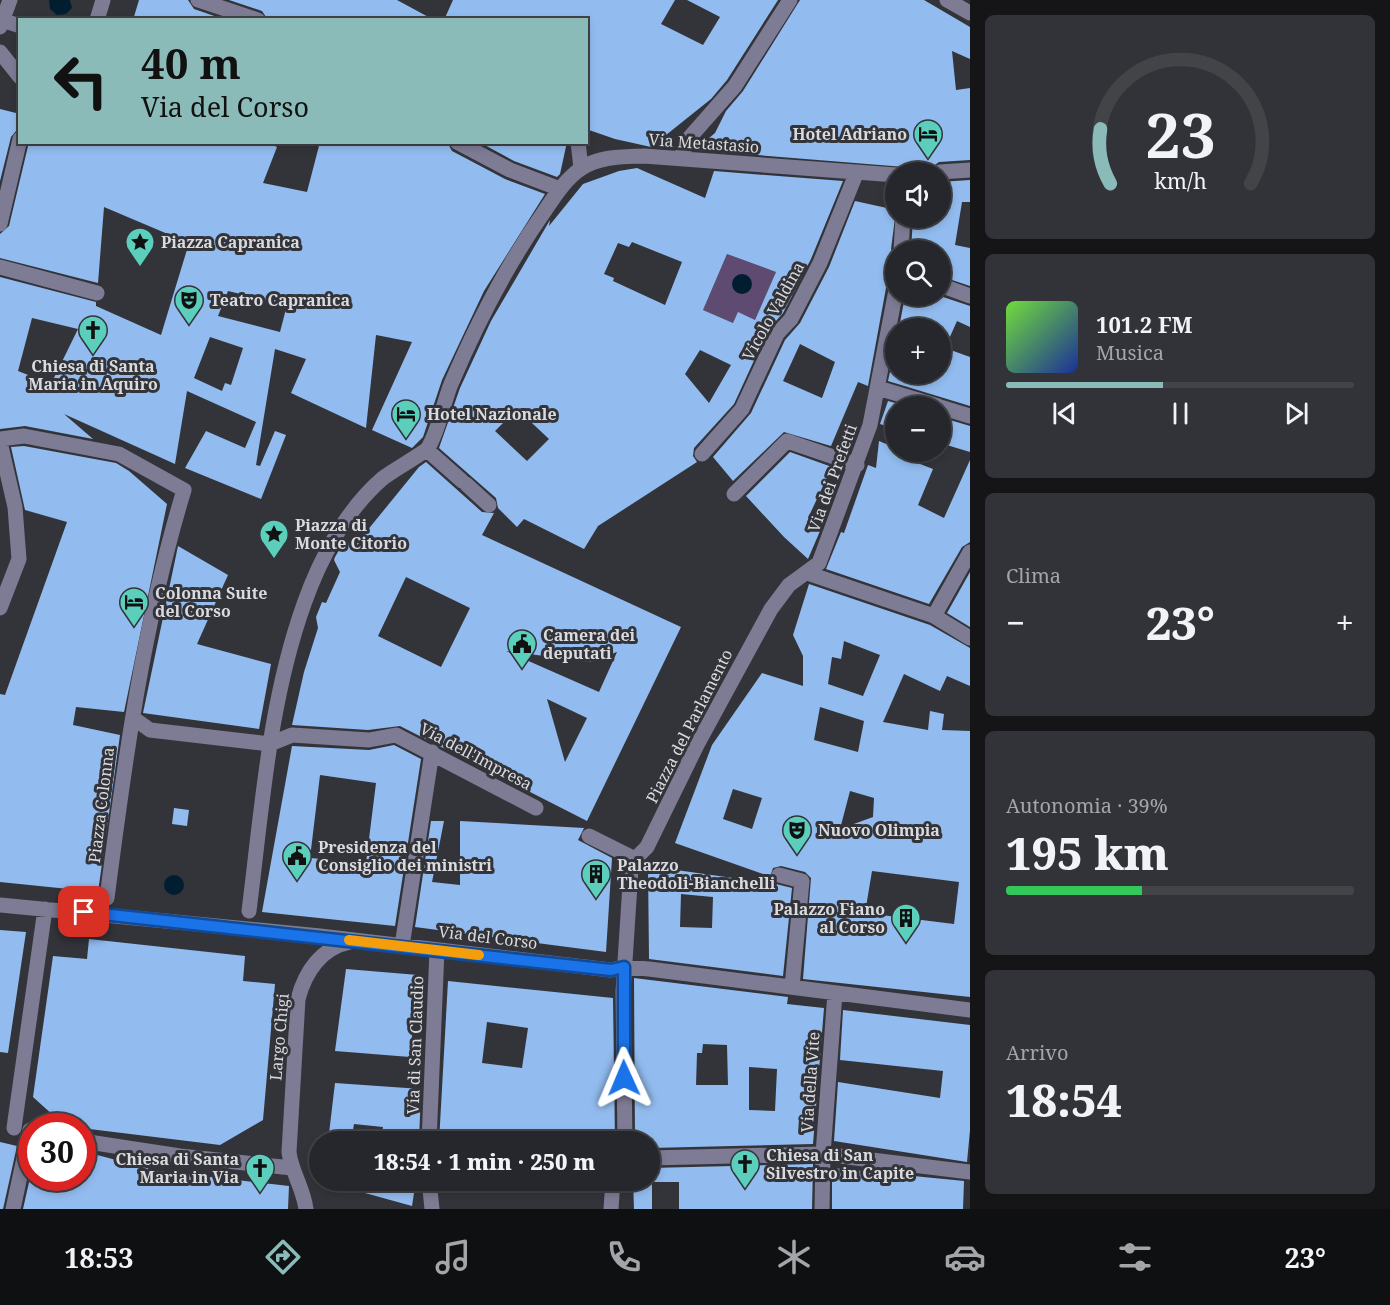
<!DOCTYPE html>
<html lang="it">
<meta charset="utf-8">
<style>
:root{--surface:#26272c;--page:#323338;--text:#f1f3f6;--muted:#a4a5a9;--line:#424448;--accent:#8bbbb9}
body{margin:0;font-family:"Noto Serif",serif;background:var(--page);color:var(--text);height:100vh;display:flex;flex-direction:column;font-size:22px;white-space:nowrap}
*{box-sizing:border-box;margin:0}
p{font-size:20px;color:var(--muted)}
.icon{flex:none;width:33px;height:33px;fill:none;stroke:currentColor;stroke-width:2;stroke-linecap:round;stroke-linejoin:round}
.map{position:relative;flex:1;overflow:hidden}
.side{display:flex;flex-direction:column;gap:15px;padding:15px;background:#151518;width:420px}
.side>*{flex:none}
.hud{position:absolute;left:18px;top:18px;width:570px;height:126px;border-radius:0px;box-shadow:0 3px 9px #0003,0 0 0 2px var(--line);background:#8bbbb9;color:#111;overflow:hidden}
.fabs{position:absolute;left:885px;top:162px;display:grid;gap:12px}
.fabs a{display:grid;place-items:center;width:66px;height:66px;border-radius:50%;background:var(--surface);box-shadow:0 3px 9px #0003,0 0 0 2px var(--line);font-size:30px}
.speed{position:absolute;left:18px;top:1113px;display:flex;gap:12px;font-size:30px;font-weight:700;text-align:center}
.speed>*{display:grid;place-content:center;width:78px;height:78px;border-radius:50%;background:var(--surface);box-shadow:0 3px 9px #0003,0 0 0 2px var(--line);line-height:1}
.speed .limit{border:9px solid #d22;background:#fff;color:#111}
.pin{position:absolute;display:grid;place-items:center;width:51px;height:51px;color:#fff;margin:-26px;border-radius:12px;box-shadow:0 3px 9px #0006}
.me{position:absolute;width:66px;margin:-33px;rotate:359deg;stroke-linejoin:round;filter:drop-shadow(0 0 4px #0008)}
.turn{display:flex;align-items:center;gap:21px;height:126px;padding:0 24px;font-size:27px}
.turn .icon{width:78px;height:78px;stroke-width:2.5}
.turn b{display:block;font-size:42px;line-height:51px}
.big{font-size:45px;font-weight:800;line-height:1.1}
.side .tile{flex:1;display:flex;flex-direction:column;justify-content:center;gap:9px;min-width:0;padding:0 21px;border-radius:9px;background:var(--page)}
.side .dial{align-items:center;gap:0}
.dial svg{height:156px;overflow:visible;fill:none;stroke:var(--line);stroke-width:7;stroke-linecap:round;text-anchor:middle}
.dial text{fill:var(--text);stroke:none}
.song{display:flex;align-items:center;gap:18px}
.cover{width:72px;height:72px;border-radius:9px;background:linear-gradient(135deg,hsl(100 70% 55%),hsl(230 70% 35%))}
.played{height:6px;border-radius:3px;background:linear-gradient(90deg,var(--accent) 45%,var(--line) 45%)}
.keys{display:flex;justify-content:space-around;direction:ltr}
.heat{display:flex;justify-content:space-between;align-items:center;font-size:33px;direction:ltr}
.charge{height:9px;border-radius:4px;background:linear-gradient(90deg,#34c759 39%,var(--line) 0)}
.trip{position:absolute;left:309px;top:1131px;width:351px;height:60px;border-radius:30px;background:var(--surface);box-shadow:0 3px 9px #0003,0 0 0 2px var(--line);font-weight:800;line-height:60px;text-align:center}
.tab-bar{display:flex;height:96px;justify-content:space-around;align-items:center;background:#0f1012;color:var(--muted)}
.tab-bar .icon{width:42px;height:42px}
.tab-bar .active{color:var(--accent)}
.tab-bar b{font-size:27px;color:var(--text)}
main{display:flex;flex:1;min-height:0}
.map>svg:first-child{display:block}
.garden{fill:#5f4a71}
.water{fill:#001e30}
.building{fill:#92bcef;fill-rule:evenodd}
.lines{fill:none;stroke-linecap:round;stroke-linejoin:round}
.minor{stroke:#7e7b95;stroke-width:15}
.route-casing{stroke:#114b97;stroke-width:15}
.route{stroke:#1a73e8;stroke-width:10}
.slow{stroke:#f59e0b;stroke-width:10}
.labels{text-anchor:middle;stroke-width:6;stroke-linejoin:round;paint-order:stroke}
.poi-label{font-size:16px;font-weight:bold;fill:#dadbde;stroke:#33343a;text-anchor:start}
.street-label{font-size:16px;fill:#dadbde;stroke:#33343a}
</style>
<main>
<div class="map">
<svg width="970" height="1209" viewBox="0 0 970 1209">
<rect width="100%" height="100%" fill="#33343a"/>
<path class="garden" d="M727,254l49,18 -21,48 -22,3 -30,-13z"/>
<path class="water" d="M49,0h21l2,8 -6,6 -9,1 -7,-6z
M732 284a10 10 0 1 1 20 0a10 10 0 1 1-20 0Z
M164 885a10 10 0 1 1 20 0a10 10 0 1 1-20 0Z"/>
<path class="building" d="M139,0h49l6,9 32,11h-93z
M229,0h168l37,20h-166l-6,-9z
M453,0h222l-14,24 42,21 17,-28 -33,-17h91l-51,80 -16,19 -60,48 -36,-8 -29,-10v-109h-142z
M800,0h124l46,27v32l-18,-8 4,39 14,-2v72l-31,2 -7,5 -15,1 -222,-18 20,-17 11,-22 17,-20z
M0,109l20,5 -4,17 -5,6 -11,44z
M29,142h237l11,5 -14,36 44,9 13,-50h127l5,9 53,28 40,15 -61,97 -42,89 -19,57 -11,11 -40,-18 40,-88 -36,-7 -10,93 -75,-35 15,-34 -31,-10 -19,116 4,1 15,-35 11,4 -25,64 -76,-31 21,-37 39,17 11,-26 -69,-31 -12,73 -111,-50 29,25 -68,-13 -25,3v-152l96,25v4l65,29 28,-92 -85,-36 -6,76 -98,-25v-24l9,-8zM228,291l59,14 -7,27 -62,-16zM32,318l46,11 -27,55 -33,-13zM210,337l33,11 -12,37 -6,-2 -3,8 -28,-13z
M479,142h88l-7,32 -3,3 -43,-16z
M637,168l68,30 9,-27 129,10 -32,78 -28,54 -15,17 -34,74 -40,44 -1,8 4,6 -99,64 -14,23 -60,-30 -7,8 -19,-19 -2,-10 -57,-50 21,-60 31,-67 59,-101 -1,6 34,-42 36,-13zM632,242l50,20 -17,43 -52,-24 1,-3 -10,-4 14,-31 11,4zM727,254l49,18 -21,48 -17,-8 -5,11 -30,-13zM700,350l31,15 -22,38 -24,-29zM517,409l32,30 -22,22 -32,-30z
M970,180v22h-8l-7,43 15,3v38l-30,-10v-26h-29l2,-32h27v-36z
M855,201l41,9 -5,39 3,8 -2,24 -6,7 -18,98 -10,-4 -27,64 -47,-14 -51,49 -20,-24 38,-44 34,-73 15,-17 29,-56zM800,344l35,18 -13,36 -39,-17z
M905,296h35l30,10v21l-13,-6 -12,27 25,9v49l-82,-25 8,-37v30h44v-46h-41z
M888,401l18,5h-10v23l-16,-5z
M940,417l30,9v26l-30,-9z
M879,441l17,7v4l20,5 -1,5 18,7 -15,36 26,13 26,-58v82l-8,5 -33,57 -103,-35 15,-37 3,1 24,-68 8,3z
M24,446l92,17 13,8 38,33 -43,208 -48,-5 -3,18 47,10 -22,157 -98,-10v-188l5,1 62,-173 -42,-12 -14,-63z
M790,452l42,15 -24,51 15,6 -15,35 -24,-22 -38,-41z
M426,462l56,50 12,1 -12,22 199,92 -94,194 -187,-95 -32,4 -76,-5 12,-53 14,-44 -2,-11 6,-15 4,1 14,-31 -6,-12 1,-3 7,-12 13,-3 7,-5 57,-70zM406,577l64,31 -29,59 -63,-31zM506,651l84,11 27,-10 -18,40zM547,699l40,19 -22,44z
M178,546l50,29 -31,69 74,20 -12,65 -116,-16z
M970,572v55l-23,-14z
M809,584l121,41 40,23v38l-23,-10 -7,15 -36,-17 -21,48 45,8 2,-19 14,3 -2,16 28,1v266l-167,-18 8,-101 -6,-6 -24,-6 -8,2 -3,9 6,7 16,4 -9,88 -134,-17 -1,-93 113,16 2,-8 -88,-31 37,-98 50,-72 41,13v-30l-10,-21zM844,641l36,14 -17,41 -35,-12 4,-27 9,2zM820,707l44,14 -6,31 -44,-12zM733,789l29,9 -10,31 -29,-10zM850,791l24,7 -1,19 -33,12zM872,871l87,11 -5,42 -89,-11zM681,894l32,3 -1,31 -32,-1z
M394,745l27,14 -26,167 -133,-14 30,-166 77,4zM320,775l56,8 -10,80 -56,-5z
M174,808l15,2 -2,16 -15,-2z
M431,821h13l-12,61 28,3v-64l124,7 -6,12 34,18 -6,94 -191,-25z
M0,930l26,2 -18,121 -8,-1z
M89,939l156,17 -2,25 32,3 -12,136 -43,25 -155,-19 -32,-29 20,-141 34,3z
M346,969l72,6 -8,82 -75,-6z
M634,978l154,19 -1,7 37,4 -11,136 -163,4v-6h-15zM703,1044l24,1 1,40h-32l1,-32h5zM749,1067l28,2 -2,42 -26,-1z
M448,981l165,17 2,144h-176zM487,1022l41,6 -6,40 -40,-5z
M843,1010l127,15v105l-3,32 -133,-21 4,-59 102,16 3,-27 -103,-11z
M335,1083l86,6 -2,53h-39l3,-15 -29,-3 -3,18h-23z
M0,1142l17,4 -14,63h-3z
M82,1151l76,20 131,15 -1,23h-265l9,-40v9h50z
M813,1164l-1,45h-133v-27h-27v27h-18l-1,-29h17v-12z
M832,1168l132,13 -1,28h-131z
M336,1180h80l-4,26 -76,-21z"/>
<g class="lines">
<path class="minor" d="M198,0l60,20
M947,0l23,13
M2,20l18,6
M97,20l6,-20
M0,27l10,-27
M0,52l20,25
M457,142l53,28 50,19
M578,142l3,26
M681,157l9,-20 45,-51 55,-86
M940,172l30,-2
M0,224l20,-85
M901,250l2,-32
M0,267l97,26
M940,285l30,11
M878,388l60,18
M940,407l30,9
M0,439l24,-3 95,18 65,36c-41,135 -59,269 -77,408
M0,442l15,65 4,52 -19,49
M427,450l35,31
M702,454l40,-45 35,-75 14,-15 29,-56 36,-89
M466,484l23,21
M734,494l53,-53 70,24
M807,573l127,43 36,22
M934,616l36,-64
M136,720l14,10 120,14 22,-9 77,5 27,-5 140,73
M589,836l46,23
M779,875l23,6 -10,106
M0,905l320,31 291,34 13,-3 25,2 321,41
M249,911c13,-103 20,-209 55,-307 16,-46 42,-94 79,-126 9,-7 41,-25 45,-30 11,-18 15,-44 23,-64 26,-61 55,-118 93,-172 10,-15 22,-34 38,-44 18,-12 41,-11 62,-12l252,19
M402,946l30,-194
M14,1128l31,-219
M82,1141l98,15 112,12
M429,1142l8,-192
M625,1142l-2,-150 8,-123 4,-10 12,-12 50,-102 74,-136 18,-24 30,-22 51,-138 26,-135
M650,1158l173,-4 147,18
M429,1180l3,29
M13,1209l17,-79
M306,1209c-3,-22 -15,-38 -17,-57l9,-153c7,-27 23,-51 52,-57
M611,1209l2,-29
M822,1209l1,-55 12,-161"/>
</g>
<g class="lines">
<g class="route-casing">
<path id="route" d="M84,912l527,58 13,-3v111"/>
</g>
<use href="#route" class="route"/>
<path class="slow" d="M349,940l130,15"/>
</g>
<defs>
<g id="hotel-pin" transform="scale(1.5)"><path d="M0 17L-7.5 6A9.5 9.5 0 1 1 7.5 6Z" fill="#5bcebc" stroke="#33343a"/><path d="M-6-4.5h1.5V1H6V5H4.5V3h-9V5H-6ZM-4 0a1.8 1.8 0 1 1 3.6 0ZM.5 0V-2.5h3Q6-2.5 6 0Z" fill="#111"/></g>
<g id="sight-pin" transform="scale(1.5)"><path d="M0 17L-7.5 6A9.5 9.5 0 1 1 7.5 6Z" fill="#5bcebc" stroke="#33343a"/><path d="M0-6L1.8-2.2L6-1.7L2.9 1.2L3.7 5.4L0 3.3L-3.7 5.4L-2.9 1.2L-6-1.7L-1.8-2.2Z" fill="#111"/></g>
<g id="theatre-pin" transform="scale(1.5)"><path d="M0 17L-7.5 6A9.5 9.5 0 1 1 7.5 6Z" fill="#5bcebc" stroke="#33343a"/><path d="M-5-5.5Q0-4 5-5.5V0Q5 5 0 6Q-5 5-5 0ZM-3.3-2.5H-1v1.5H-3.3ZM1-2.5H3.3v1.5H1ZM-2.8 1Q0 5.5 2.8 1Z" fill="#111"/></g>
<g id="church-pin" transform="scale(1.5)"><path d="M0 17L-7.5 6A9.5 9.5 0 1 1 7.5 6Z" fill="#5bcebc" stroke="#33343a"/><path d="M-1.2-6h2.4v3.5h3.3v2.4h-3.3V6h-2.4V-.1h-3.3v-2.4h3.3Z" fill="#111"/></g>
<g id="civic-pin" transform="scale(1.5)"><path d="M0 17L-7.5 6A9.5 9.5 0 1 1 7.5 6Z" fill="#5bcebc" stroke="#33343a"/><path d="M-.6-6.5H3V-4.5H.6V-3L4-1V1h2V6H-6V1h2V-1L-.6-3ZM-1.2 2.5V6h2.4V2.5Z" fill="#111"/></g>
<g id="building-pin" transform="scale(1.5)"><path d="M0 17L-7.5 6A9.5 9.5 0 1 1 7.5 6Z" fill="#5bcebc" stroke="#33343a"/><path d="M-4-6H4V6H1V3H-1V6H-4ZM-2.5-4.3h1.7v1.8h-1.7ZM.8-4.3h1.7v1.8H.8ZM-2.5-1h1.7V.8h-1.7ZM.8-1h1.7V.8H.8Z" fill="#111"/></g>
</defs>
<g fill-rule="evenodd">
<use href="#hotel-pin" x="928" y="134"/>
<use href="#sight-pin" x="140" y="242"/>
<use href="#theatre-pin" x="189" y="300"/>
<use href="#church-pin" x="93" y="330"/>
<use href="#hotel-pin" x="406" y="414"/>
<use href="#sight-pin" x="274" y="534"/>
<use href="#hotel-pin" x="134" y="602"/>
<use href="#civic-pin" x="522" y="644"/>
<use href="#theatre-pin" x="797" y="830"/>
<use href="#civic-pin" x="297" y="856"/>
<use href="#building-pin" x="596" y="874"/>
<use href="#building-pin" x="906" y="918"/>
<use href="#church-pin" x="745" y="1164"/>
<use href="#church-pin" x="260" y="1168"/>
</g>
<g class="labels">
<g class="poi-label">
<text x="907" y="140" text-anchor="end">Hotel Adriano</text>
<text x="161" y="248">Piazza Capranica</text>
<text x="210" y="306">Teatro Capranica</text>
<text x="93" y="372" text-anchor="middle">Chiesa di Santa<tspan x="93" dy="18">Maria in Aquiro</tspan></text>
<text x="427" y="420">Hotel Nazionale</text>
<text x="295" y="531">Piazza di<tspan x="295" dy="18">Monte Citorio</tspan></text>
<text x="155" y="599">Colonna Suite<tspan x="155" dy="18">del Corso</tspan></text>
<text x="543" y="641">Camera dei<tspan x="543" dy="18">deputati</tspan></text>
<text x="818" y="836">Nuovo Olimpia</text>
<text x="318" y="853">Presidenza del<tspan x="318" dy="18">Consiglio dei ministri</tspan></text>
<text x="617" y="871">Palazzo<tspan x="617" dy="18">Theodoli-Bianchelli</tspan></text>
<text x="885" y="915" text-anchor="end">Palazzo Fiano<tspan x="885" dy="18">al Corso</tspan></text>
<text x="766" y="1161">Chiesa di San<tspan x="766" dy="18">Silvestro in Capite</tspan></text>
<text x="239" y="1165" text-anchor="end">Chiesa di Santa<tspan x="239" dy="18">Maria in Via</tspan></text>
</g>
<g class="street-label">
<text transform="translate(704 143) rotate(4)" y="6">Via Metastasio</text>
<text transform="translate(773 311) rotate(-61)" y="6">Vicolo Valdina</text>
<text transform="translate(832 478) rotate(-70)" y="6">Via dei Prefetti</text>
<text transform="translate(689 726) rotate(-63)" y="6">Piazza del Parlamento</text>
<text transform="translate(476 756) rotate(28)" y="6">Via dell'Impresa</text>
<text transform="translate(101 805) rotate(-83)" y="6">Piazza Colonna</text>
<text transform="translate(488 937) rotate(7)" y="6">Via del Corso</text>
<text transform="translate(279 1037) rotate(-85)" y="6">Largo Chigi</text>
<text transform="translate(415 1045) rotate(-88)" y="6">Via di San Claudio</text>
<text transform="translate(810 1082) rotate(-86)" y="6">Via della Vite</text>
</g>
</g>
</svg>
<div class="fabs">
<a><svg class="icon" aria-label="sound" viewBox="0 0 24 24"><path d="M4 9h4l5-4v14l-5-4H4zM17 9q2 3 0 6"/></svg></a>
<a><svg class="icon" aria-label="search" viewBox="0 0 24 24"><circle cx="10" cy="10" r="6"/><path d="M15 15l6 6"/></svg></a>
<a>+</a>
<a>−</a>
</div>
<div class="speed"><div class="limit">30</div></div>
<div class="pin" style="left:84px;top:912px;background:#d93025"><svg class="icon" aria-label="arrive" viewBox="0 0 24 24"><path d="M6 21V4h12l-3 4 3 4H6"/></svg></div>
<svg class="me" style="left:624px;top:1078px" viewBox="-20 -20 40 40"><path d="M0-17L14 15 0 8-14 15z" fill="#1a73e8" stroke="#fff" stroke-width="4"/></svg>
<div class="trip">18:54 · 1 min · 250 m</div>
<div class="hud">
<div class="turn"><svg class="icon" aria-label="left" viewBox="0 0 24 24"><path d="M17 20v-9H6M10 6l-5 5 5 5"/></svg><div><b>40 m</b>Via del Corso</div></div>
</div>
</div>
<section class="side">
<div class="tile dial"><svg viewBox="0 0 100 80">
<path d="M14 69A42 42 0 1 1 86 69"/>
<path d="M14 69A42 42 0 0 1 9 41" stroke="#8bbbb9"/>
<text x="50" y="56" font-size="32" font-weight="700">23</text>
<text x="50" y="72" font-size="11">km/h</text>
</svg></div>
<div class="tile">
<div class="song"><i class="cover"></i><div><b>101.2 FM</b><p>Musica</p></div></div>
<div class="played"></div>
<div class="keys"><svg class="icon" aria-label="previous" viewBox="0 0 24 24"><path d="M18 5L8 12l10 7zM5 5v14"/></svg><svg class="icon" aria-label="pause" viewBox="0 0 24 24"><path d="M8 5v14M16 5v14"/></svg><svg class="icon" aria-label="next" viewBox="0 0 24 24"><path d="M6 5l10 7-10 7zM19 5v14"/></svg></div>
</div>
<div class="tile"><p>Clima</p>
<div class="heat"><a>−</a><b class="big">23°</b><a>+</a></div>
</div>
<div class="tile"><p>Autonomia · 39%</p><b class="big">195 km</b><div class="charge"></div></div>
<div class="tile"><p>Arrivo</p><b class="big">18:54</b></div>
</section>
</main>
<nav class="tab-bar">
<b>18:53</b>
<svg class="icon active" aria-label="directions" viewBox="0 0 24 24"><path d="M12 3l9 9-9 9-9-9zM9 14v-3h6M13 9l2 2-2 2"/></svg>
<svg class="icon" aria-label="music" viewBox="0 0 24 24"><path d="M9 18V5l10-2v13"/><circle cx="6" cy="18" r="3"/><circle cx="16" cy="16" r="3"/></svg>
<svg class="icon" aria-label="phone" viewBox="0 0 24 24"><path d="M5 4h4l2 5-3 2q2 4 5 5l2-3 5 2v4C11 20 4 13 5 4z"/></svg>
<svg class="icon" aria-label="climate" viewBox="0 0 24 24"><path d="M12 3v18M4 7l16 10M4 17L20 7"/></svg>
<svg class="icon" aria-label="car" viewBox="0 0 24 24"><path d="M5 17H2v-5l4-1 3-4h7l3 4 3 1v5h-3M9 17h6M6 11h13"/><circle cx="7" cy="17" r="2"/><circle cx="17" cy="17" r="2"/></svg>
<svg class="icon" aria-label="filters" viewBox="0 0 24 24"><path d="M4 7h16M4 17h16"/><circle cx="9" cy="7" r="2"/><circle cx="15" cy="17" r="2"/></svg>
<b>23°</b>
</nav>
